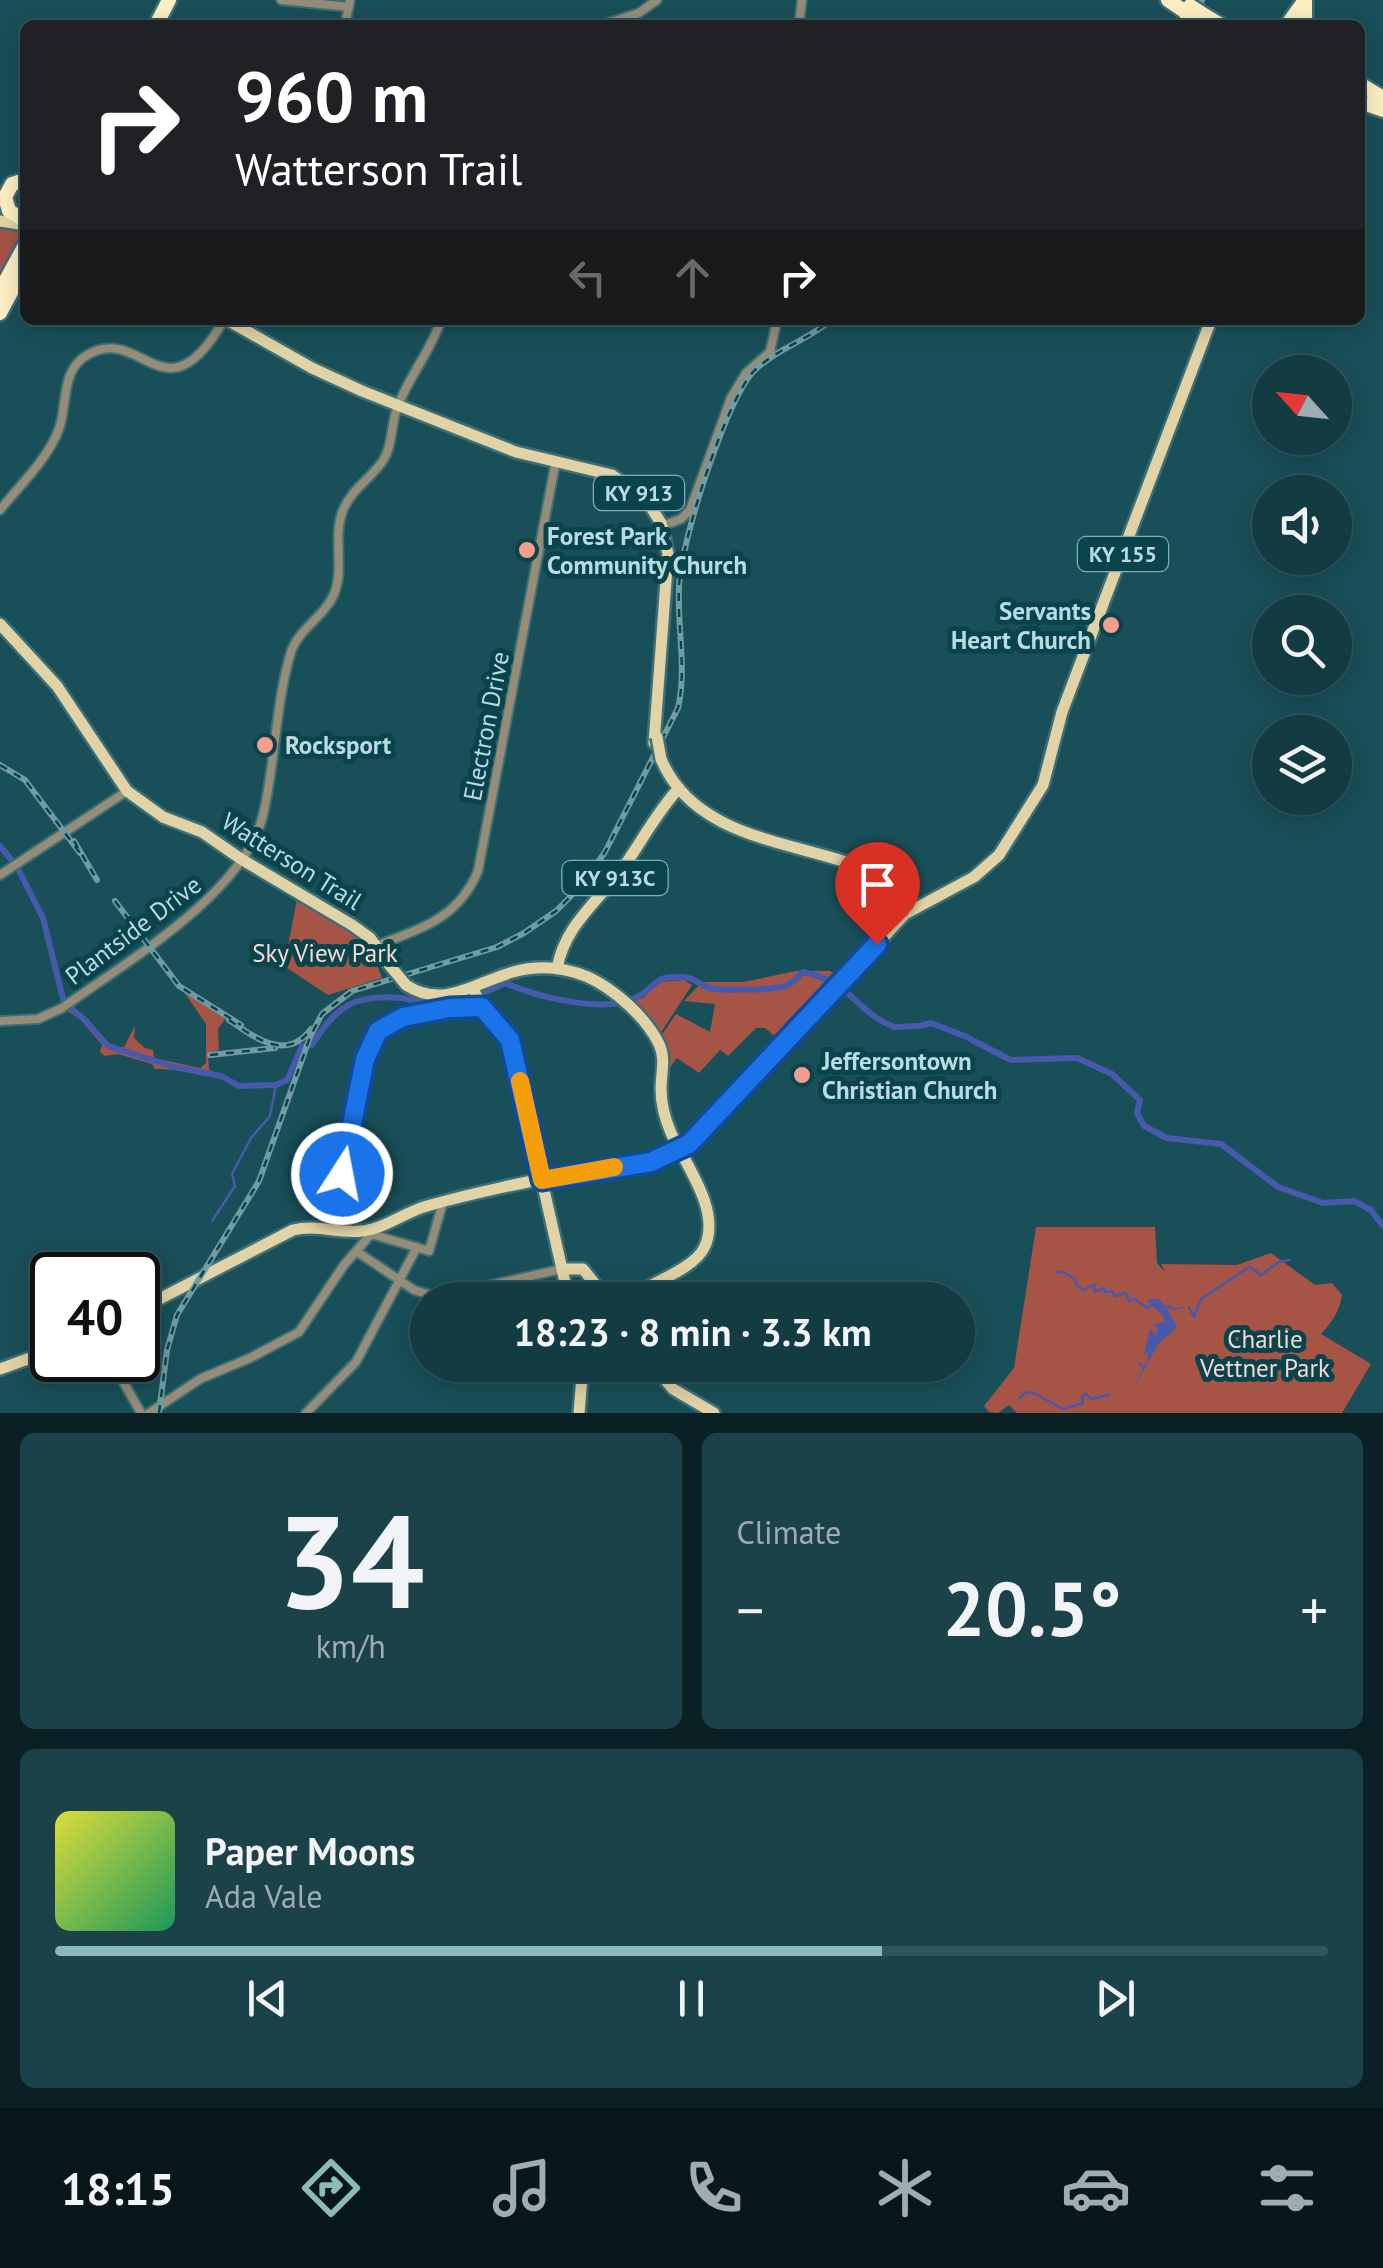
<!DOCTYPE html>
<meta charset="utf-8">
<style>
:root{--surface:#133b42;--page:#1c4249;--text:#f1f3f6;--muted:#9dadb2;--line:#32555b;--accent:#8bbbb9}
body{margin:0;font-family:"PT Sans",sans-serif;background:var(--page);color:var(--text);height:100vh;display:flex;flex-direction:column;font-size:38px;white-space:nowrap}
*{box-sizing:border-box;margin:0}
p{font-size:32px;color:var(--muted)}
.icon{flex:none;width:55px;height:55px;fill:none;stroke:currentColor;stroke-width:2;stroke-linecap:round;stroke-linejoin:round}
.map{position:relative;height:1413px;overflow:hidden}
.panel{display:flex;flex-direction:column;gap:20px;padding:20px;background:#0a2024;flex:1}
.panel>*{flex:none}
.banner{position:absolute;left:20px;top:20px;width:1345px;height:305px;border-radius:15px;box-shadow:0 5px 25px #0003,0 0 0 2px var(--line);background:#202124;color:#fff;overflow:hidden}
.needle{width:65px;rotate:297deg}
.controls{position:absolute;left:1252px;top:355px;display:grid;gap:20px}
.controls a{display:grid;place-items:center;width:100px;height:100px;border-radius:50%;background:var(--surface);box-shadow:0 5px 25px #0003,0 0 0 2px var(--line);font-size:50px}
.speed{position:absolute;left:30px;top:1252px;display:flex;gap:20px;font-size:50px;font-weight:700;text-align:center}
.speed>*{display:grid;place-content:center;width:130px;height:130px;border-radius:50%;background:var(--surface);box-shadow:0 5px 25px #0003,0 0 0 2px var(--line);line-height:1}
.speed .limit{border:5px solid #111;border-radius:15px;background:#fff;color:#111}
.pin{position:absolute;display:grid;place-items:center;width:85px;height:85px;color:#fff;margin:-102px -42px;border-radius:50% 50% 50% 0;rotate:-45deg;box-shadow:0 0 10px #0007}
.pin .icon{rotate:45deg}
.me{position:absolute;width:110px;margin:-55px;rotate:11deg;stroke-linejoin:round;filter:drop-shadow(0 0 8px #0008)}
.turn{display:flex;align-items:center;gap:35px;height:210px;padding:0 50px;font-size:45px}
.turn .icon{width:130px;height:130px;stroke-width:2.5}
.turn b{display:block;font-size:70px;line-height:85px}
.lanes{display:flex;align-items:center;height:95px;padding:0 50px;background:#0003;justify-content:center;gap:50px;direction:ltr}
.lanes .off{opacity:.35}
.big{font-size:75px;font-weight:700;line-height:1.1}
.panel .widget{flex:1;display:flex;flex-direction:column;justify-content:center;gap:15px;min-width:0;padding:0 35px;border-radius:15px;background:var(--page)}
.panel .dial{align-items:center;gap:0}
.dial b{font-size:130px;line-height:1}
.song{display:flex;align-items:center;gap:30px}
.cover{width:120px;height:120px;border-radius:15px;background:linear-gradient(135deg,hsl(60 70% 55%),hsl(150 70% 35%))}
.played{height:10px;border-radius:5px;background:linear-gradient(90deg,var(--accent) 65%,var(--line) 65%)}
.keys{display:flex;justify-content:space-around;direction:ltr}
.heat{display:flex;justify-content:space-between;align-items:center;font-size:55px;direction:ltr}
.panel .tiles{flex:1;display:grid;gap:20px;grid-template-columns:1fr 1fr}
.widget:last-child{grid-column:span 2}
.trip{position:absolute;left:410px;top:1282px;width:565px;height:100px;border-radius:50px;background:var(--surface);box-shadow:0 5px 25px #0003,0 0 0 2px var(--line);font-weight:700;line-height:100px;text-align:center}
.menu{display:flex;height:160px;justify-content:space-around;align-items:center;background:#08181a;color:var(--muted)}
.menu .icon{width:70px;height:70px}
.menu .selected{color:var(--accent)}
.menu b{font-size:45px;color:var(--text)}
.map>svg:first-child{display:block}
.green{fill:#a55446}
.water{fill:#4659ac}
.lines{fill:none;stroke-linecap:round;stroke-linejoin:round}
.stream{stroke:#4659ac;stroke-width:2.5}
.river{stroke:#4659ac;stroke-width:6}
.minor-casing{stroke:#3c6e76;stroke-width:12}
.major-casing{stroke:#3c6e76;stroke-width:16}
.highway-casing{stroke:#3c6e76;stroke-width:19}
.minor{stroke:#958d78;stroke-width:8}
.major{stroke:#e2d3a6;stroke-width:11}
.highway{stroke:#fdeec3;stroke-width:14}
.rail-casing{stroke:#719ca3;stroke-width:6}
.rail{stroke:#09444d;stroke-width:2.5;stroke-dasharray:8;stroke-linecap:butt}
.major-bridge-casing{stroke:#3c6e76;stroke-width:16;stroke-linecap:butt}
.highway-bridge-casing{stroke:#3c6e76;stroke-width:19;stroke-linecap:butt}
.major-bridge{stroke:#e2d3a6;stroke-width:11}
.highway-bridge{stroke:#fdeec3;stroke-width:14}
.route-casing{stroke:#114b97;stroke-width:25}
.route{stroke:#1a73e8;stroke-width:18}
.slow{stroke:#f59e0b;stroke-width:18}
.poi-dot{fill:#f49d8d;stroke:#09444d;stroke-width:4}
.labels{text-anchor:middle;stroke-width:10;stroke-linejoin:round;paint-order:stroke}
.shield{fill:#09444d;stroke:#85aeb5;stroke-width:2.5}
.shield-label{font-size:22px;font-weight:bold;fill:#badbe1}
.poi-label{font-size:25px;font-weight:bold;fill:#badbe1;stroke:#09444d;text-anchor:start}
.street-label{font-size:25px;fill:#badbe1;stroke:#09444d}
.park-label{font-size:25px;fill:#f6d9d4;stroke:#09444d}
</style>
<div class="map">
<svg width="1383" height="1413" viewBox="0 0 1383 1413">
<rect width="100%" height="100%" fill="#194f58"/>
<path class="green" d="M0,223l25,4v11l-25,46z
M298,894l69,45 15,39 -54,17 -44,-29z
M796,971h34l11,5 -58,67 -18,-15h-9l-28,28 -8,-6 -21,23 -22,-15 -13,18 -5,-37 17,-25 34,18 5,-28 -31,-3 18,-19h41z
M684,980l8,5 -32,49 -34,-31 17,-5 16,-16z
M184,992l37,21 4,6 -7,10 1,21 -11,3 1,16 5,4 -4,3c-18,-2 -36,-8 -55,-7l-3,-5 -34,-10 -13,2 -5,-4 2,-7 -22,-26 -13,-8 6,-5 40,41h11l11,-21 -1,12 11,10 8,2 1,8 46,10 6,-5v-39z
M1036,1227h119l2,36 8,9 -4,-8 76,1 34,-12 44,32 17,-2 10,12c-3,17 -9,26 -21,39l50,30 -29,49h-325l-8,-8 -11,8 -9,-1 -5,-6 30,-38z"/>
<path class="water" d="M1150,1299h8l7,7 4,-1 5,3 13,-1 -11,3 -10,-3 11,20 -19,17 -25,46 15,-32 -1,-8 -4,8 7,-29 7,7v-9l-6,-2 14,-3 -3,-8 -15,-13z"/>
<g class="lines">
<path class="stream" d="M212,1221l23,-35 -3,-12 19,-36 19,-22 6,-31
M1056,1272h7l12,7 2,7 6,4 12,-6 -1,8 10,-4 1,4 7,-1 3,5 11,-3 3,8 6,-2 12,9 5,-3
M1189,1307l5,10 7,-18 45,-30 4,-2 11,8 18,-13 11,-2
M1140,1364l3,3
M1020,1398l5,-5 7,-1 31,17 20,-6 -1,-7 4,-2 5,5 18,-4"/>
<path class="river" d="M0,846l14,17
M17,867l26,51 21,85 20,16 24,27 66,21 47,9 18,10 37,-1 11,-5 15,-34 10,-1c24,-39 42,-51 89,-47 10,1 20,7 30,7 28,1 51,-11 74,-22 33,14 103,33 136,12 20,-13 11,-18 40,-18 13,0 17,7 28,11 11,3 65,2 76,-2 8,-2 11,-9 18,-14 50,10 51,39 91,55
M919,1026l12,-3 36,14
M897,1027l19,-1
M970,1039l41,21 66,-2 35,16 28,26 -3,13 7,13 23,12 54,6 57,43 45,16 31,-2 17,9 12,16"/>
<g class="minor-casing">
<path id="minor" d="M281,0l68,7
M345,25l5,-25
M602,25l37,-12 18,-13
M799,25l3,-25
M0,510c19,-24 48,-51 59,-81 9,-25 1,-60 30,-75 54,-29 76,68 135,-34
M662,526l19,-7 9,-9 41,-112 15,-25 24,-21 7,-32
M0,875l127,-84
M376,946c45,-18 82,-27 102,-75l78,-411
M0,1021l38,-2 24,-11c64,-46 182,-114 201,-193 13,-54 12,-113 29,-166 10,-23 32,-32 42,-55 11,-26 -2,-56 9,-84 9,-21 26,-30 39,-48 12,-17 8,-40 17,-59 12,-29 32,-53 42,-83
M332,1228l33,-169 13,-28 25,-14 35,-8 45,-2
M371,1234l58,17 14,-49
M356,1251l58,39 23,7 125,-28
M111,1360l30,53
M149,1413l51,-34 50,-21 49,-26 45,-67 27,-31
M306,1413l50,-51 61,-115"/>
</g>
<g class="major-casing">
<path id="major" d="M0,221l25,4
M227,320l85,48 50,23 154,61 96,23 33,23 16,25 7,31 -14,189
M0,624l57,62 70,105 36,26 39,15 39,27 111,66 18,13 21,29
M661,759c33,79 130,82 200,108l17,10 31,34
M557,969c7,-44 43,-69 68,-104 18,-26 32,-53 54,-77
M406,985c38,25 70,-3 107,-13 25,-7 51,-5 75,5 26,12 58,40 71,67 7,15 2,29 2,45 0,15 4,30 10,44 14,31 50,77 34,113 -10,24 -58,38 -80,54
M472,987l11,21 27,32 59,260
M562,1269h21l25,31
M138,1310l155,-80c24,-6 45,4 69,1 22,-2 43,-19 65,-25 49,-14 100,-24 151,-34 45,-9 86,-6 123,-38l204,-220 69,-37 25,-22 44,-70 19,-73 149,-392
M653,1365l20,24 41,24
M0,1369l52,-19
M579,1413l4,-48"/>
</g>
<g class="highway-casing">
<path id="highway" d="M1168,0l19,13
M1204,15l17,10
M156,25l13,-25
M1287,25l18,-25
M1305,25v-24
M1360,84l23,14
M1360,102l23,8
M25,180l-13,4 -7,13 4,14 16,9
M0,291l25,-46
M0,313l25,-47"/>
</g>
<use href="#minor" class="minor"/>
<use href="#major" class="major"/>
<use href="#highway" class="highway"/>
<g class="rail-casing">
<path id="rail" d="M1193,25l9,-25
M0,765l25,15 55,73
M74,841l23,39
M115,901l64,85 62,39
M229,1020c26,18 58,42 82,9
M210,1055l65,-7
M159,1413l8,-63 10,-35 82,-134 51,-144 12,-23 30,-23 145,-44 27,-14 32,-22 26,-26 23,-33 73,-144c9,-39 -1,-82 1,-122 2,-44 46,-185 75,-215 22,-22 54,-31 77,-51"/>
</g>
<use href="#rail" class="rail"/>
<g class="major-bridge-casing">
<path id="major-bridge" d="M657,737l4,22
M391,967l15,18"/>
</g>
<g class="highway-bridge-casing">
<path id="highway-bridge" d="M1190,6l14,9
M1186,14l13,11"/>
</g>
<use href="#major-bridge" class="major-bridge"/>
<use href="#highway-bridge" class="highway-bridge"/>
</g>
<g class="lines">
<g class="route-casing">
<path id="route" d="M342,1174l23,-115 13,-28 25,-14 47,-9 32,-1 28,33 32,140 109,-18 38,-18 188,-200"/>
</g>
<use href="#route" class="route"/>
<path class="slow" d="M520,1081l22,99 72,-13"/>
</g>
<g class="poi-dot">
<circle cx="527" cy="550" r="10"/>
<circle cx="1111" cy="625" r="10"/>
<circle cx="265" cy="745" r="10"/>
<circle cx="802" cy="1075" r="10"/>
</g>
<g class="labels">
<g class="shield">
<rect x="594" y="476" width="90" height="34" rx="8"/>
<rect x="1078" y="537" width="90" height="34" rx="8"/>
<rect x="562.5" y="861" width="105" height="34" rx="8"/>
</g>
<g class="shield-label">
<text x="639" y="501">KY 913</text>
<text x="1123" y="562">KY 155</text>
<text x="615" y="886">KY 913C</text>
</g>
<g class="poi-label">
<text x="547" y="545">Forest Park<tspan x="547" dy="29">Community Church</tspan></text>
<text x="1091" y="620" text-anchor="end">Servants<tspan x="1091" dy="29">Heart Church</tspan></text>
<text x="285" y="754">Rocksport</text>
<text x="822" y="1070">Jeffersontown<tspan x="822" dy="29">Christian Church</tspan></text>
</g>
<g class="street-label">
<text transform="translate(486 726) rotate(-79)" y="9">Electron Drive</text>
<text transform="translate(292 861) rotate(32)" y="9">Watterson Trail</text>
<text transform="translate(133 930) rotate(-37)" y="9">Plantside Drive</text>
</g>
<g class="park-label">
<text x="325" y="962">Sky View Park</text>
<text x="1265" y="1348">Charlie<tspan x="1265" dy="29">Vettner Park</tspan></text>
</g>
</g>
</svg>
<div class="controls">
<a><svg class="needle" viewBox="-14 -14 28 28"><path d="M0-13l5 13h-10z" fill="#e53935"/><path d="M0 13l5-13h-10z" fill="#9dadb2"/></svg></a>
<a><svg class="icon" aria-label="sound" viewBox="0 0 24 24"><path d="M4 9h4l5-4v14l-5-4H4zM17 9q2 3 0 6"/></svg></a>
<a><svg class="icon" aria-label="search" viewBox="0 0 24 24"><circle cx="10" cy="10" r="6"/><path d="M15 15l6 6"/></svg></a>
<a><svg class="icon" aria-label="layers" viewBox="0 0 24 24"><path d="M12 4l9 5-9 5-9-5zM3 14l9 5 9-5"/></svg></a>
</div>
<div class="speed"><div class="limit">40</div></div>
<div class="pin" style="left:877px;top:944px;background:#d93025"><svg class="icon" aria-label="arrive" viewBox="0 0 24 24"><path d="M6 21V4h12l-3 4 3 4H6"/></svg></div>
<svg class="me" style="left:342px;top:1174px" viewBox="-20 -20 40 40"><circle r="17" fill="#1a73e8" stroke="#fff" stroke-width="3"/><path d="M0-11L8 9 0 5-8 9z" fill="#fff"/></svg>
<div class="trip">18:23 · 8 min · 3.3 km</div>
<div class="banner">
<div class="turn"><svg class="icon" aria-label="right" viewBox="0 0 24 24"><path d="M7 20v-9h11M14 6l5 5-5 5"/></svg><div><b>960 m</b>Watterson Trail</div></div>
<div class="lanes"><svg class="icon off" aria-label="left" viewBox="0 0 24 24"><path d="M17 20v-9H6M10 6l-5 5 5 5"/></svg><svg class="icon off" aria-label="ahead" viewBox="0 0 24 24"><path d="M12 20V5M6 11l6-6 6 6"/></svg><svg class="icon" aria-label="right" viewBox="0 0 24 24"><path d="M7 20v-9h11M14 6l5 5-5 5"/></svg></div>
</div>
</div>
<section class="panel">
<div class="tiles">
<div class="widget dial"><b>34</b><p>km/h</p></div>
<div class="widget"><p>Climate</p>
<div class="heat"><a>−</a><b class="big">20.5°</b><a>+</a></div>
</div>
<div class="widget">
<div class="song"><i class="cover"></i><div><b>Paper Moons</b><p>Ada Vale</p></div></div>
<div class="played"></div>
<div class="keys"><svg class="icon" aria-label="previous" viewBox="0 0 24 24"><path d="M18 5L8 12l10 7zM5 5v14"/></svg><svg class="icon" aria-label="pause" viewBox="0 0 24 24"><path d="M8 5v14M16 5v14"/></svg><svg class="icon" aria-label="next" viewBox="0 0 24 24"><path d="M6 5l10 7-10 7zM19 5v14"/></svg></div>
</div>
</div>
</section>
<nav class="menu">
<b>18:15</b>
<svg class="icon selected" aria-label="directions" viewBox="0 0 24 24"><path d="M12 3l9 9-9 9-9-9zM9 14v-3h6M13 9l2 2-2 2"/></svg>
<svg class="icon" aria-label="music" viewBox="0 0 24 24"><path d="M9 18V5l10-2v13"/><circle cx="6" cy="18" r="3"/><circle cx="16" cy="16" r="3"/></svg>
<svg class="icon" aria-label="phone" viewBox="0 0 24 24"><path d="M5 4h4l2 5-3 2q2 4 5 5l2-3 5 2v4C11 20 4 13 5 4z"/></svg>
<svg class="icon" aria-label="climate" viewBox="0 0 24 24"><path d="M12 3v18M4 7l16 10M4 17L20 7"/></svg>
<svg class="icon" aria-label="car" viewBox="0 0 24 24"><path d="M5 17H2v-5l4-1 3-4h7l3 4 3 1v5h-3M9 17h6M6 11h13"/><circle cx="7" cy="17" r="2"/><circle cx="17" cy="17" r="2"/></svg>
<svg class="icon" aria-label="filters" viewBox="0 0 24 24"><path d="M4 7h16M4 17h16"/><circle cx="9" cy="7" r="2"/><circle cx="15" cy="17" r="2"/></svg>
</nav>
